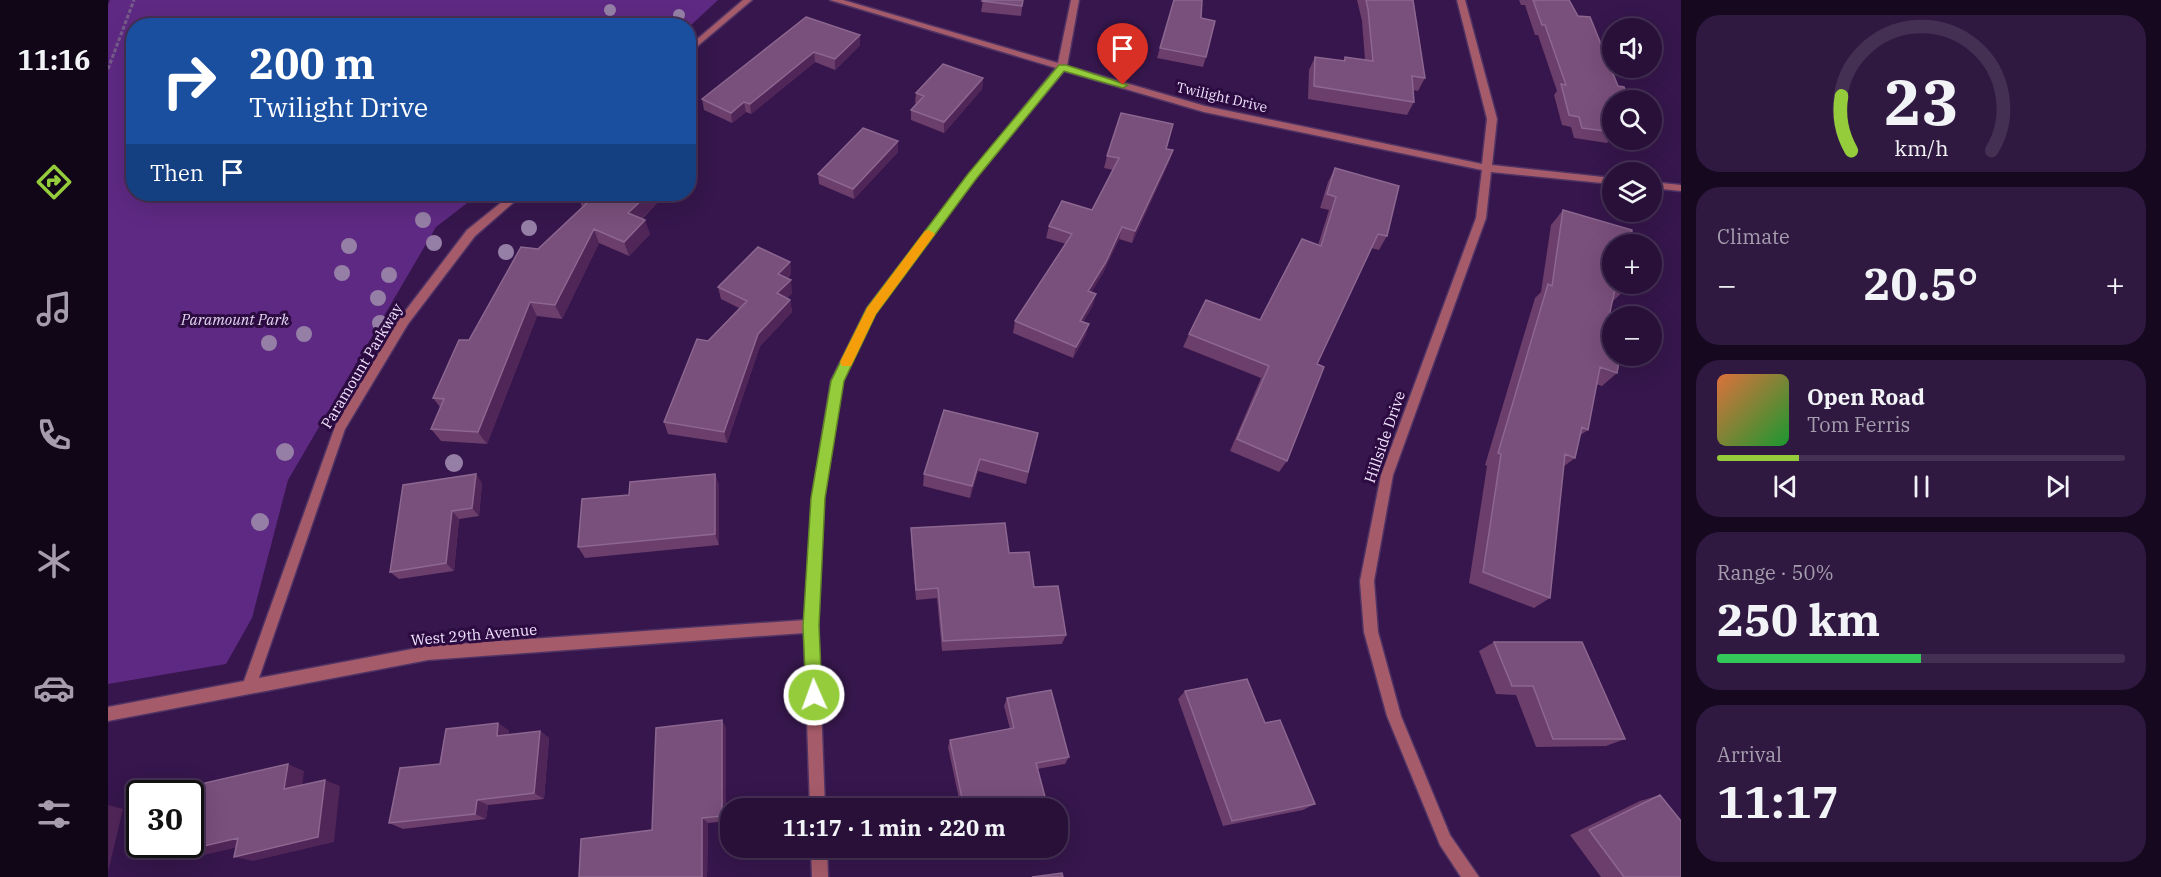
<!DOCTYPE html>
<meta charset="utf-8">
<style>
:root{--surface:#281039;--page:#301941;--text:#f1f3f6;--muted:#a59dae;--line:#443053;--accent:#95cc3b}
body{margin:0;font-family:"IBM Plex Serif",serif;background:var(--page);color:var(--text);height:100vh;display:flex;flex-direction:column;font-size:22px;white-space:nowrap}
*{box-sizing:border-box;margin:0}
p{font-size:20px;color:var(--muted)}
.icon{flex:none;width:33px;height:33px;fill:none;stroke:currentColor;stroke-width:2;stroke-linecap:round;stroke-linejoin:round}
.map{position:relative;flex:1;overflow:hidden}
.panel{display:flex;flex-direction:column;gap:15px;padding:15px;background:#16091f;width:480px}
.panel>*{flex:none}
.banner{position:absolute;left:18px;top:18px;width:570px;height:183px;border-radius:24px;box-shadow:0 6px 24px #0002,0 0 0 2px var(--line);background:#1a4fa0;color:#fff;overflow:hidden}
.buttons{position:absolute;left:1494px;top:18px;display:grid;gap:12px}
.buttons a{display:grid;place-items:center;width:60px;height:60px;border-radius:50%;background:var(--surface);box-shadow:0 6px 24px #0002,0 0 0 2px var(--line);font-size:30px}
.speed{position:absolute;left:18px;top:780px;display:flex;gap:12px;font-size:30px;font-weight:700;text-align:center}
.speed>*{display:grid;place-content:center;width:78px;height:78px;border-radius:50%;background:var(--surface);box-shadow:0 6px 24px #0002,0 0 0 2px var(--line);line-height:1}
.speed .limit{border:3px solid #111;border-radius:9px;background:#fff;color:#111}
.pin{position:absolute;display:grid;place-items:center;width:51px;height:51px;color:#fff;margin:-62px -26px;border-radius:50% 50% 50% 0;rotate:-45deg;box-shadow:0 0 6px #0007}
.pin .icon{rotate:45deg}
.me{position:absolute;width:66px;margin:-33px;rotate:358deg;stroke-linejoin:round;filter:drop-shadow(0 0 4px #0008)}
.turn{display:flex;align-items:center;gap:21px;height:126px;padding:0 24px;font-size:27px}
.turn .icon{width:78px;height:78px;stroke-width:2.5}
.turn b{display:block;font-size:42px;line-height:51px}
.then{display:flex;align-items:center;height:57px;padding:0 24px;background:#0003;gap:12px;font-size:22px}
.big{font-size:45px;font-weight:700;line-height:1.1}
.panel .widget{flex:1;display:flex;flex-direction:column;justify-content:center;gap:9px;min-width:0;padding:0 21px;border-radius:24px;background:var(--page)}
.panel .dial{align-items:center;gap:0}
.dial svg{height:156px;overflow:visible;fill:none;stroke:var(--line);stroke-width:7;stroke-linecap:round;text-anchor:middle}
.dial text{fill:var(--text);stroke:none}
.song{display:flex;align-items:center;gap:18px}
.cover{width:72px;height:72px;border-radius:9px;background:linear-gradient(135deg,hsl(20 70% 55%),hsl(130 70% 35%))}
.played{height:6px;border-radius:3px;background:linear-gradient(90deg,var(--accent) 20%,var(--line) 20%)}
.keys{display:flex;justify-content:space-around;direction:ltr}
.heat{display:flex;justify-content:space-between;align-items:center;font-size:33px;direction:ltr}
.charge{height:9px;border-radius:4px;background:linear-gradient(90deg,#34c759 50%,var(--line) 0)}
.trip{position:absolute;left:612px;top:798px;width:348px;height:60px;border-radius:24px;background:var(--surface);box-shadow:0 6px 24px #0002,0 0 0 2px var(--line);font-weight:700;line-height:60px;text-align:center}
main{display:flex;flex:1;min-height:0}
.menu{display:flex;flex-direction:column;width:108px;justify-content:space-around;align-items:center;background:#100617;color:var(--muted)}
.menu .icon{width:42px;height:42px}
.menu .on{color:var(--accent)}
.menu b{font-size:27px;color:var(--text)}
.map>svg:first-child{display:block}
.green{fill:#5e2983}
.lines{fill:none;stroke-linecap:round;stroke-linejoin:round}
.street-casing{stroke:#503365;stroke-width:3}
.path{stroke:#765c89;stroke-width:3;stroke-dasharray:4 2;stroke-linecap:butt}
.street{fill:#a65b6a;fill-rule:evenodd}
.tree{fill:#957fa6}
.wall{fill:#6b3e6b}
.shaded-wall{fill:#502658}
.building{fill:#794f7b;stroke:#8c6790;stroke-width:1.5}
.route{fill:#95cc3b;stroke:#618526;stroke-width:1.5}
.slow{fill:#f59e0b}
.labels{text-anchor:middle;stroke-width:6;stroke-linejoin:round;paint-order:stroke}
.far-street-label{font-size:14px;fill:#f1e4ff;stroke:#2c0b41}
.park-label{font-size:15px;font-style:italic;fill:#e2d5ef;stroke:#2c0b41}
.street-label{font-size:15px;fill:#f1e4ff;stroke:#2c0b41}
</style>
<main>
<nav class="menu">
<b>11:16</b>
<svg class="icon on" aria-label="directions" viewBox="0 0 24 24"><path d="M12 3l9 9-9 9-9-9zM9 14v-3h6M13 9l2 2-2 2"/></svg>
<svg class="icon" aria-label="music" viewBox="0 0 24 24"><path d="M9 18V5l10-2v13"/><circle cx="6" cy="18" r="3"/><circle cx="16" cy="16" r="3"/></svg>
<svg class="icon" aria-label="phone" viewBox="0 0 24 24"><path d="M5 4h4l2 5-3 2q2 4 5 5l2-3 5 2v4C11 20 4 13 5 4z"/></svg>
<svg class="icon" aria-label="climate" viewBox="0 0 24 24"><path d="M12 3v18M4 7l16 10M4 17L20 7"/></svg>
<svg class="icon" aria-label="car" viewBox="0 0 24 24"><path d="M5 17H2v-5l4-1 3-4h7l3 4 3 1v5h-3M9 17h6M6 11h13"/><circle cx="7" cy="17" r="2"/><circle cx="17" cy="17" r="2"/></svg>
<svg class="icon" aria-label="filters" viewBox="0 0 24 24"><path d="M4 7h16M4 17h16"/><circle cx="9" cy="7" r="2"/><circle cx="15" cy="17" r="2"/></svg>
</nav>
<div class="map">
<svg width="1573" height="877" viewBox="0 0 1573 877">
<rect width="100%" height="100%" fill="#36164c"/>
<path class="green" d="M2,0h608l-29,27 -555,-1v168h345l-43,33 -148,253 -36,138 -26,46 -118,20v-679z"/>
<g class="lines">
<g class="street-casing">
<path id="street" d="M635,0h9l-64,54v-7z
M722,0h13l215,63 13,-63h8l-12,66 138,40 277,58 5,-45 -30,-119h8l32,119 -5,46 120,13v6l-121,-12 -5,46 -93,257 -19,106 4,51 23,84 49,119 29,42h-18l-21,-32 -53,-129 -23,-84 -4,-51 21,-106 95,-257 6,-48 -278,-58 -140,-41 -89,108 -100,134 -32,68 -19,117 -6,128 7,182h-15l-6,-175 -376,27 -320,61v-14l136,-26 92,-257 64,-106 67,-88 45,-36h11l-48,42 -67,88 -63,105 -86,249 169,-32 377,-26 7,-122 19,-117 36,-73 102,-133 87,-107z
M1544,182l29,3v6l-29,-3z
M703,848h16l1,29h-16z"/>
</g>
<path class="path" d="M0,69l26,-69"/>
<use href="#street" class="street"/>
</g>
<g class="tree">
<circle cx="502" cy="10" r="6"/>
<circle cx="571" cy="15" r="6"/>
<circle cx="315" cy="220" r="8"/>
<circle cx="421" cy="228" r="8"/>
<circle cx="326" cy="243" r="8"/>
<circle cx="241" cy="246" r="8"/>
<circle cx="398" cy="252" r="8"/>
<circle cx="234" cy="273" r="8"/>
<circle cx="281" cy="275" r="8"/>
<circle cx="270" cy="298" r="8"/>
<circle cx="272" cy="323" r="8"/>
<circle cx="196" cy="334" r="8"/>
<circle cx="161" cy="343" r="8"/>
<circle cx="177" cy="452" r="9"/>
<circle cx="346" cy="463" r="9"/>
<circle cx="152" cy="522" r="9"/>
</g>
<path class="wall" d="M875,0h40l-2,16 -40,-4z
M1066,0l27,18 5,39 -3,10 -46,-9z
M1249,0h56l12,78 -7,13 -5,-1 1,12 -7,13 -99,-16 1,-29 6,-13 28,4 2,-4 20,3 -3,-39z
M1411,0h50l43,100v36l-5,7 -33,-5 -3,-11 -9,-2 -8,-30 3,-4 -19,-56h-3l-10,-30h-4z
M698,17l54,18v10l-25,25 -20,-8 -64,52 -5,-2 -14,11 -28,-13 -2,-11z
M875,78l-1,11 -38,44 -33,-13v-10l6,-6 -2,-1 1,-10z
M1058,149l7,1 -4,12 -37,81 -13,-4 -16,34 -12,19 2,13 -10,17 3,13 -13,23 -60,-25 2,-12 51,-77 -20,-6 3,-12 43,-16 21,-40 -9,-2 3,-12z
M790,152l-44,47 -35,-15 -1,-10z
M1227,168l52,68 -8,14 -8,-2 -54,116 -30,97 -8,11 -49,-21 31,-73 -78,-31 6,-13 71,-14 58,-75 11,-35 -9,-2 8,-26z
M476,194h75l-4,4 2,5 -15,16 8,15 -21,22 -30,-13 -37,76 -25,-3 -50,128 -46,-3 -10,-12 9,-22 -7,-9 36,-58 69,-91 44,-42 -3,-9z
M1455,210l64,78 -15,14 -8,36 13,35 -15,13 -6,-2 -8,46 -9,6 -4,22 -12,9 -13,131 -16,10 -65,-25 18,-117 -2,-1 50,-167 6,-6 10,-67z
M682,262l1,12 -4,5 5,14 -5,5 3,2 2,12 -32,34 -33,97 -59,-9 -4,-12 44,-81 31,-33 -18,-9 -3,-12z
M930,433l-12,51 -48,-13 -8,27 -47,-12 1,-12z
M607,474l4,12v59l-134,13 -7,-11z
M374,483l-3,33 -20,3 -5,52 -55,8 -9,-7z
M803,528l98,25 25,34 32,48 -4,9 -120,7 -5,-53 -21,2 -5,-61z
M1386,642l131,97 -19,7 -70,1 -20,-52 -20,-1 -17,-43z
M1077,691l130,113 -12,6 -80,16 -45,-127z
M899,698l62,59 -4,7 -28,5 11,39h-87l-13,-61 2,-7 60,-11 -6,-23z
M390,723l11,8 -1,4 32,-4 9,7 -5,61 -56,6 -2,14 -83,10 -14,-6 51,-59z
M618,727v94l-18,2 -1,54h-128l73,-47z
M1552,795l21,82h-80l-31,-42 70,-34z"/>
<path class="shaded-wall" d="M752,35v10l-25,25v-11z
M706,52l1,10 -64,52 -1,-10z
M875,78l-1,11 -38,44v-11z
M636,102l2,10 -14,11 -1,-10z
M790,141v11l-44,47 -1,-10z
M1065,150l-4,12 -37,81 3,-12z
M540,194h11l-4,4 2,5 -24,24 -5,-14z
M537,220l5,14 -21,22 -5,-14z
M1014,227l-3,12 -16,34 -18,30 3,-12z
M486,229l5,14 -37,76 -7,-14z
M682,262l1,12 -11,12 -2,-12z
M683,280l1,13 -13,13 -2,-13z
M988,294l-3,11 -16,27 3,-11z
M682,300l2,12 -32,34 -33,97 -3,-11 34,-98z
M422,302l7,14 -50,128 -9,-12z
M981,324l-3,11 -13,23 3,-11z
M872,459l-2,12 -8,27 2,-12z
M368,474l6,9 -3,33 -7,-8z
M607,474l4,12v59l-4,-11z
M344,511l7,8 -5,52 -8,-8z
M614,720l4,7v94l-4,-5z
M390,723l11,8 -2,12 -10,-7z
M432,731l9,7 -5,61 -10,-6z
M180,764l16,7 -3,24 -17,-6z
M217,780l15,6 -6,56 -81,19 -19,-4z
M369,800l11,5 -2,14 -11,-5z
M0,805l15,4 -15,63z
M594,818l6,5 -1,54h-5z
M130,838l18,5 -65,15 -21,-4z"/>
<path class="building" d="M875,0h40l-1,6 -40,-5z
M1066,0h28l-1,18 14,3 -9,36 -46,-9z
M1258,0h47l12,78 -13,-2 2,26 -100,-16 1,-29 30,4v-4l28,4 -5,-52z
M1425,0h36l9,16 12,1 28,69 6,1 5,13h-17v16h-2l2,8v8l-30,-4 -3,-11 -10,-2 -8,-31 5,1 -21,-60h-3z
M698,17l54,18 -25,24 -21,-7 -64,52 -6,-2 -13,11 -29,-14z
M835,64l40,14 -39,44 -33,-12 13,-14 -8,-3z
M1013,113l52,11 -7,25 7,1 -38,81 -13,-4 -16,35 -18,29 8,3 -16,27 9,3 -13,23 -61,-26 57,-87 -23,-8 13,-25 30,9 27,-52 -12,-2z
M755,128l35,13 -45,48 -35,-15z
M1227,168l64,18 -12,50 -9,-2 -61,130 7,3 -37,94 -50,-22 32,-73 -80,-32 17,-34 54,20 42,-81 19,7 15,-49 -9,-3z
M476,194h64l-20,19 17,7 -21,22 -30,-13 -39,76 -25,-3 -52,130 -47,-3 13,-30 -11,-1 26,-58h10l52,-93 17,2 50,-47 -9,-4z
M1455,210l69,20 -2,14h-18v40h15v4l-11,-3 -12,53 8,3v15h8l-3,17 -17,-6 -12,63 -6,-3 -7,31 -10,-4 -15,144 -67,-26 18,-118 -3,-1 50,-169 4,2z
M650,247l32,15 -12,12 13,6 -14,13 13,7 -32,34 -34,98 -60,-10 33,-83 11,2 39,-40 -29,-14z
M836,410l94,23 -10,39 -48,-13 -8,27 -48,-12z
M368,474l-4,34 -20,3 -6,52 -56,9 13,-87z
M607,474v60l-137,13 4,-48 47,-4 1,-13z
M897,523l4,30 20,-1 5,35 24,-1 8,49 -123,6 -5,-53 -22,2 -5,-62z
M1386,642h88l43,97h-72l-20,-53h-21z
M1139,679l18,44 15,-3 35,84 -83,17 -47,-130z
M943,690l18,67 -33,6 12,45h-84l-14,-68 64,-12 -7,-30z
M614,720v96l-20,2v59h-123l2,-38 71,-9 4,-102z
M390,723l-1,13 43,-5 -6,62 -57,7 -2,14 -86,9 11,-55 40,-4 6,-35z
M180,764l-4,25 41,-9 -7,57 -84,20 4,-19 -68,16 2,-10h18v-50h-8l1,-6z
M1552,795l21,26v56h-57l-35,-47z
M954,873l1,4h-31z"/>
<path class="route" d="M951,65h7l62,20 -5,3 -59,-17 -88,108 -100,135 -32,67 -19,117 -6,128 3,69 -3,5 -5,3 -6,-3 -2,-5 -3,-69 8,-128 20,-117 36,-73 101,-134z"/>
<path class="slow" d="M821,230l6,4 -59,80 -25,52h-9l-2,-4 27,-54 58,-77z"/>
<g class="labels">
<g class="far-street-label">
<text transform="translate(1114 97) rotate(13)" y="5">Twilight Drive</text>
</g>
<g class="park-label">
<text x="127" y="325">Paramount Park</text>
</g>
<g class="street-label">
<text transform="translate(254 366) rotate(-59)" y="5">Paramount Parkway</text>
<text transform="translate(1277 437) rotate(-71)" y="5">Hillside Drive</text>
<text transform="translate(366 635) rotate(-5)" y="5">West 29th Avenue</text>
</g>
</g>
</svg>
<div class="buttons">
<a><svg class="icon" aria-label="sound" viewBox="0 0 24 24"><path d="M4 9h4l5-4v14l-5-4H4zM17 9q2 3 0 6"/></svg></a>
<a><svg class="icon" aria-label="search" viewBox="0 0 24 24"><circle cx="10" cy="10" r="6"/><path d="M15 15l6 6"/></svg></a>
<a><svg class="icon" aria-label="layers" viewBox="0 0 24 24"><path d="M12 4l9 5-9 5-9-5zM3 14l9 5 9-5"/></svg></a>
<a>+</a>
<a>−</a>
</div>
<div class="speed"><div class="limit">30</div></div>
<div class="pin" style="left:1015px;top:85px;background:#d93025"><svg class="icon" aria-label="arrive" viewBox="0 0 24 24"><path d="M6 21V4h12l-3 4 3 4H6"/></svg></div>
<svg class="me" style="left:706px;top:695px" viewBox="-20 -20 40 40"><circle r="17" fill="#95cc3b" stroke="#fff" stroke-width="3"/><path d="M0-11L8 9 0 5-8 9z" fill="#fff"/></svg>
<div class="trip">11:17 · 1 min · 220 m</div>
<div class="banner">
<div class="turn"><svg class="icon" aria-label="right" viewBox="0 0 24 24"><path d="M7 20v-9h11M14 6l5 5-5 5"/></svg><div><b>200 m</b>Twilight Drive</div></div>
<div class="then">Then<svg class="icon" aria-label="arrive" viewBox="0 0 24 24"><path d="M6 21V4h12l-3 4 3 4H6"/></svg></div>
</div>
</div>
<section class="panel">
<div class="widget dial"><svg viewBox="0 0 100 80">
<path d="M14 69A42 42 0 1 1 86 69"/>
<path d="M14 69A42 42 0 0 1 9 41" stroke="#95cc3b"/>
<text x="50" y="56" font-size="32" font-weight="700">23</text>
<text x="50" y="72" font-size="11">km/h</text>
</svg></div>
<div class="widget"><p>Climate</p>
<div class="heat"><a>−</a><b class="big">20.5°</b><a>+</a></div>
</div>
<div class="widget">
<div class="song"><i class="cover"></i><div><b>Open Road</b><p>Tom Ferris</p></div></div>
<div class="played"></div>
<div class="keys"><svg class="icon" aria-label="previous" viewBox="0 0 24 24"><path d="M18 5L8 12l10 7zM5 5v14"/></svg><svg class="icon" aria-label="pause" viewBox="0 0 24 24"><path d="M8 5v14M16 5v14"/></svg><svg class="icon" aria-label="next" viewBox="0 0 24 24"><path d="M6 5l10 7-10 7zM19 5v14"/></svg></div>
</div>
<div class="widget"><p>Range · 50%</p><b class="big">250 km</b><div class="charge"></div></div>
<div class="widget"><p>Arrival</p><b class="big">11:17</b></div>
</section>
</main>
